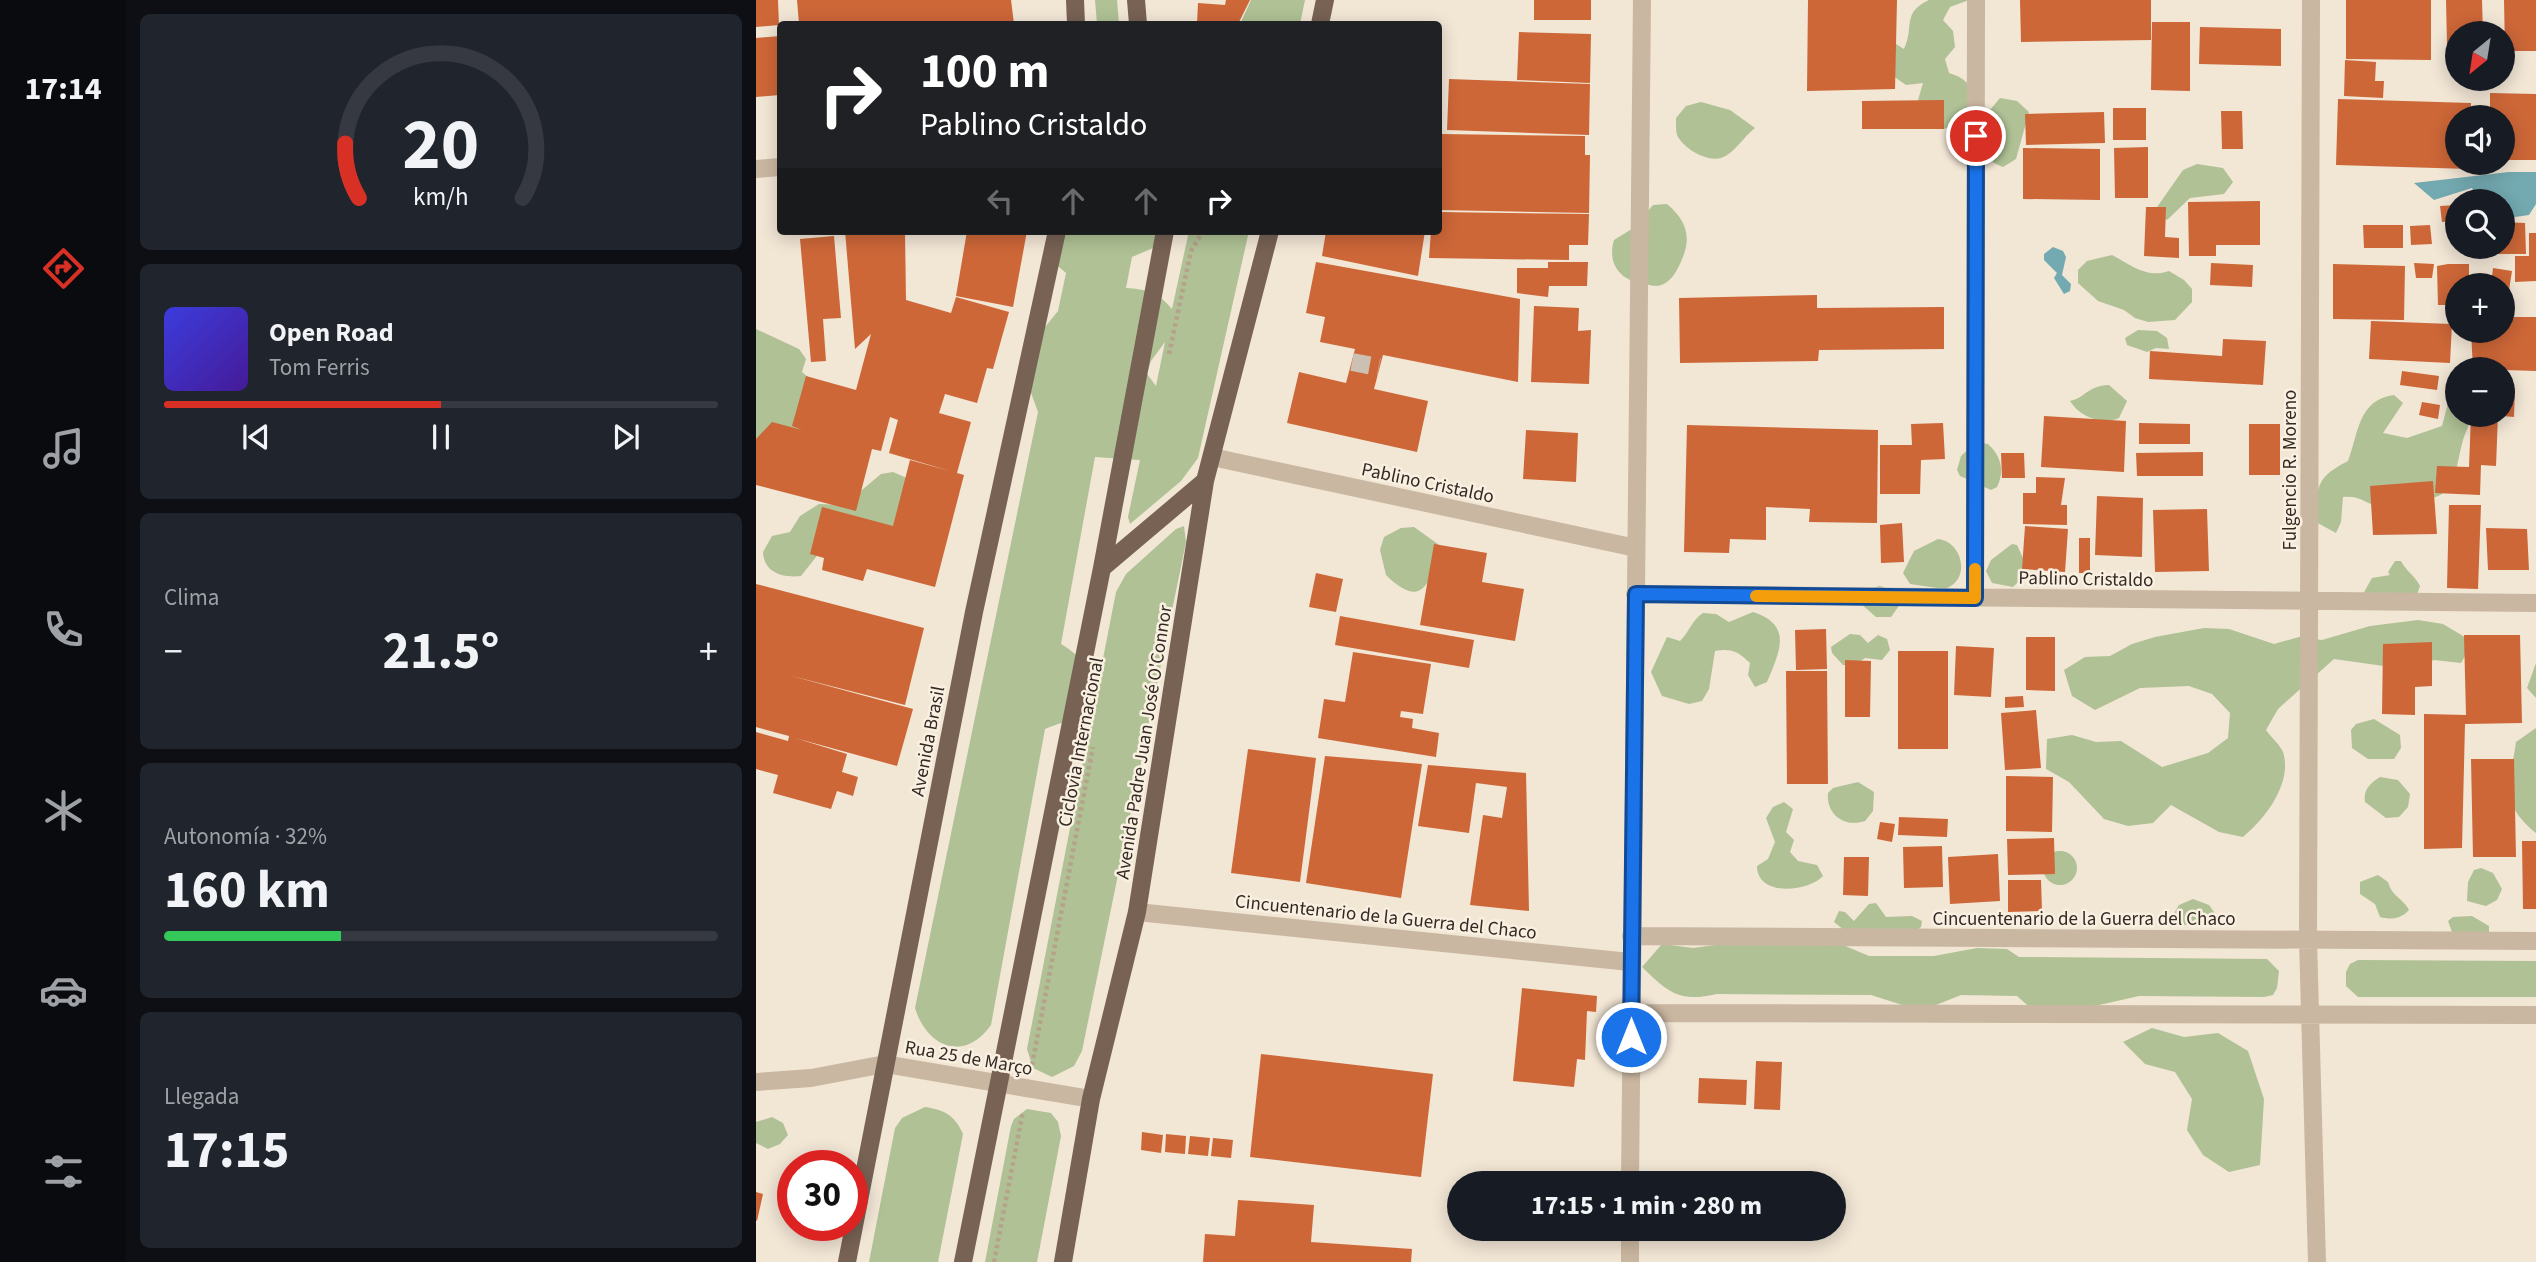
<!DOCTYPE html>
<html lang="es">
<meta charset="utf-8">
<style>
:root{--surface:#171b24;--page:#20242c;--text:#f1f3f6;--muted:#9ea1a6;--line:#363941;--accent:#d93025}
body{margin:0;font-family:"Source Sans 3",sans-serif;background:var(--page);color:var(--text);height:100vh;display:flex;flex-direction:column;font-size:26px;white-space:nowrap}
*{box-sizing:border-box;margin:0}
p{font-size:23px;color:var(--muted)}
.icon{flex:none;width:38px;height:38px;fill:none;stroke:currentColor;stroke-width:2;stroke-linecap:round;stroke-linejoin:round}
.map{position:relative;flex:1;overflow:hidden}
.details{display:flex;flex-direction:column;gap:14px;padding:14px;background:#0d0f14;width:630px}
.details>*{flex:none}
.top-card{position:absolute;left:21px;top:21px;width:665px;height:214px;border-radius:7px;box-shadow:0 4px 18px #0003;background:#202124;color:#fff;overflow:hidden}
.needle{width:46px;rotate:210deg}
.tools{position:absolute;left:1689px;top:21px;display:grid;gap:14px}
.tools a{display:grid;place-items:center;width:70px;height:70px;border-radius:50%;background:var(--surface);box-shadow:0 4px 18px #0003;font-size:35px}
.speed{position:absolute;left:21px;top:1150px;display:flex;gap:14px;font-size:35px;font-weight:700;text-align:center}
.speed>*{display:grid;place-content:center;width:91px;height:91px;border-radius:50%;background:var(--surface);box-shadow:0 4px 18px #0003;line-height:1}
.speed .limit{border:10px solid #d22;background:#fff;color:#111}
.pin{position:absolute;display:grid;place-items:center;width:60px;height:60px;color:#fff;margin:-30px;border:4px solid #fff;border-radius:50%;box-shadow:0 2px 7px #0007}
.me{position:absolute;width:77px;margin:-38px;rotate:0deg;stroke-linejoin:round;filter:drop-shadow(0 0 5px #0008)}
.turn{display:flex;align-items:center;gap:24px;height:147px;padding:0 28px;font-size:32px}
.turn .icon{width:91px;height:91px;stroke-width:2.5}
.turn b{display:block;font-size:49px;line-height:60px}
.lanes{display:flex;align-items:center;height:66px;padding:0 28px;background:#0003;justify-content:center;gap:35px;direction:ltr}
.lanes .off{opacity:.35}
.big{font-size:52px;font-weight:700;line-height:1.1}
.details .tile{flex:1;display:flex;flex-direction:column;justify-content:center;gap:10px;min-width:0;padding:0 24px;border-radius:10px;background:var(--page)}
.details .dial{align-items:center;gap:0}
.dial svg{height:182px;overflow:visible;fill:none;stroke:var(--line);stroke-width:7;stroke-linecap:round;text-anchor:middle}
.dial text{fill:var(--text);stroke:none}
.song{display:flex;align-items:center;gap:21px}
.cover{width:84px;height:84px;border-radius:10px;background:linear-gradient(135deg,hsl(240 70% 55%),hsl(260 70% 35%))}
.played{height:7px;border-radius:4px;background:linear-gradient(90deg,var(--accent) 50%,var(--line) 50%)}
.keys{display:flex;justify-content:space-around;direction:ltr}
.heat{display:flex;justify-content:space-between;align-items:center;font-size:38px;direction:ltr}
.charge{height:10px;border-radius:5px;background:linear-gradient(90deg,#34c759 32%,var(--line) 0)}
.trip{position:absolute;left:691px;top:1171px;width:399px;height:70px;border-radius:35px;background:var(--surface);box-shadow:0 4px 18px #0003;font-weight:700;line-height:70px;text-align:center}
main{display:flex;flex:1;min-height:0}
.tabs{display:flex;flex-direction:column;width:126px;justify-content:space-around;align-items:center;background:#090b0e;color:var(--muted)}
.tabs .icon{width:49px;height:49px}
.tabs .active{color:var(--accent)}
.tabs b{font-size:32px;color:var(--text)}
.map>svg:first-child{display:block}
.green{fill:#afc195;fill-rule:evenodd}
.water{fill:#73a9b0}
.building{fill:#cd6738}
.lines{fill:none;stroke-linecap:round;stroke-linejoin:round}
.minor-tunnel{stroke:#ccc0b2;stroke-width:18;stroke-dasharray:18 9;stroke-linecap:butt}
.path{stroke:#b6a18b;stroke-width:4.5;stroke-dasharray:3.5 3.5;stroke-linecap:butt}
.minor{stroke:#cab7a1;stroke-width:18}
.major{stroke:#776254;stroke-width:18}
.route-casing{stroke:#114b97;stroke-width:18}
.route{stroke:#1a73e8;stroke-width:12}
.slow{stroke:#f59e0b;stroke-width:12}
.labels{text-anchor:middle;stroke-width:5;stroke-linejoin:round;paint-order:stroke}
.street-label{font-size:19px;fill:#342a24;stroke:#faf0e1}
</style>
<main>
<nav class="tabs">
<b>17:14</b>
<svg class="icon active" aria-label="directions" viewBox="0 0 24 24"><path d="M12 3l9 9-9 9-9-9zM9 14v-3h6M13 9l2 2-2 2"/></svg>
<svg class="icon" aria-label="music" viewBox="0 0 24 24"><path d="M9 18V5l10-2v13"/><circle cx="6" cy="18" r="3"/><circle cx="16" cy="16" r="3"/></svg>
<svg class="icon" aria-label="phone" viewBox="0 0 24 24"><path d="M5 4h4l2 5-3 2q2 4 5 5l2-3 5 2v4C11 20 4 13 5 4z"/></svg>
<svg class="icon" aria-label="climate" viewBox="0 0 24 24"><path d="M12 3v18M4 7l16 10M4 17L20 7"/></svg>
<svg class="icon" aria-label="car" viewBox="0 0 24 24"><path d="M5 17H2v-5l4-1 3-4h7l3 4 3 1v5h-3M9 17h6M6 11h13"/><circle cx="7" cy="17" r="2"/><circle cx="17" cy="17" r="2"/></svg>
<svg class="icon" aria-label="filters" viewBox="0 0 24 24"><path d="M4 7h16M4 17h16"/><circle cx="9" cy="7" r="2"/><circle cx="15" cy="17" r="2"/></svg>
</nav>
<section class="details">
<div class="tile dial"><svg viewBox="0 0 100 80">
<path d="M14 69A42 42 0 1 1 86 69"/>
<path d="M14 69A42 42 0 0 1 8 45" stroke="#d93025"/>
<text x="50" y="56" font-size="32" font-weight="700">20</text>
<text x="50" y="72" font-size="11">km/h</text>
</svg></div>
<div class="tile">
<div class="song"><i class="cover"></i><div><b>Open Road</b><p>Tom Ferris</p></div></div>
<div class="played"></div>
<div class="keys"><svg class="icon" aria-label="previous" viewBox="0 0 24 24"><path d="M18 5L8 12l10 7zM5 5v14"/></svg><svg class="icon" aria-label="pause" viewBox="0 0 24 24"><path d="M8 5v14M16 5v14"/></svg><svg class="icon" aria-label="next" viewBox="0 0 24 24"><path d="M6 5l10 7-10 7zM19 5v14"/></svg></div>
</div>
<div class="tile"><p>Clima</p>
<div class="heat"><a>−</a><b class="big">21.5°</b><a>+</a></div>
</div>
<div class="tile"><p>Autonomía · 32%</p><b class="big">160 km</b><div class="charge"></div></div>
<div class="tile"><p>Llegada</p><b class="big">17:15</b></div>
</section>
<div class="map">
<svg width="1780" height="1262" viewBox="0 0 1780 1262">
<rect width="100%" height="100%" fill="#f2e6d5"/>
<path class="green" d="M339,0h22l2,24h-22z
M495,0h54l-5,24h-60z
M1173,0h40l-19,7 -7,13 10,11 2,16 -10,12 4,14c20,6 24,15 27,35l14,2 10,-12 17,3 12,11 -13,47 -13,8c-28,-11 -24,-27 -44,-44l-15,6 -30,-15 9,-31 -17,2 -13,-9 -5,-15 8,-17 8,5c11,-23 -3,-36 25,-49z
M945,102l29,8 25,18c-12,9 -20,25 -34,30 -15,4 -38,-10 -44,-23 -1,-4 -1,-12 -1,-17l10,-12z
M1441,164l26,4 10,14 -9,12 -34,4 -23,22 -12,-10 28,-40z
M911,204c22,19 25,36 12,62 -4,8 -9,16 -18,19 -5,2 -11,0 -16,-1 -25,-3 -38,-20 -31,-44l21,-13 18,-22z
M296,231h122l-14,14 -28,12 -6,31c20,1 33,5 46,21l17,-78h60l-51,227 -17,23 -51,43 -2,-7 12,-57 -45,-3 -34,187c26,15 46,44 19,69 -8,8 -24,11 -35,16l-54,296c-27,38 -64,22 -76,-17l123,-596 -7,-19 -1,-39 3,-12 25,-31 8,-38 -13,-11zM409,342l-9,44 -9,-12 4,-13z
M1356,255c19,10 35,24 57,16l15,9 8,9v13l-17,18 -27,2 -13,-4 -11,-8 -26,-9 -20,-18v-13l9,-9z
M0,329l43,20 7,10 -4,13 37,32 -83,60z
M1382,330l19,1 10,7 2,11 -13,-1 -9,4 -20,-7 -2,-7z
M1353,385l18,16 -8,17c-18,7 -39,-1 -49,-17 15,-3 17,-15 39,-16z
M1701,385v30h13c0,11 -4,15 -7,25 -12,46 -4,56 -57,64 -8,1 -19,4 -27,3 -14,-4 -20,-12 -36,-10l-2,25 -5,11 -22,-12c4,-35 1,-43 34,-60 11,-29 10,-61 46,-66l9,8 -20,30 24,5 35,-12 10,-38z
M1220,442l12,2c13,12 17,27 9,43l-6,3 -31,-14 -3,-6 4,-14z
M137,472l16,7 -7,48 -78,13 -8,17 -15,19c-18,2 -37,-3 -38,-24l9,-16 18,-4 10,-16 19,-12 25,1 37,-31z
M428,526l2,16 -104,509 -8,15 -22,11 -19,-9 -6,-19 89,-457 10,-18 50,-45z
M658,527l28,20c-13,34 -18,65 -56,28l-6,-25 4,-13 17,-9z
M1182,539c26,3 33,43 6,50l-34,-5 -7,-11 11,-22z
M1256,544l5,1 6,13 -1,20 -9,9 -21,-4 -6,-12 5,-11z
M1639,561h6c5,10 14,15 19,25l-4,11 -53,-3 9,-16 18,-3 -2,-3z
M1124,586l16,6 5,11 -10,14h-15l-16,-14 8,-14z
M997,612c40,13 27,39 14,70l-12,5 -7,-12 2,-12c-12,-12 -19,-15 -35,-12l-6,38 -7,12 -13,3 -27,-8 -11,-24 16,-35 13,4c10,-10 12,-21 23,-28l13,1 13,8z
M1662,620l25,4 30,18 -12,21 -27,-3 -22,10 -78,-11 -56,50 -12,21c5,7 14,15 17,22 10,31 -18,67 -40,85l-24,-5 -48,-27 -18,18 -25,3 -24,-7 -35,-37 -23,-13 1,-30 25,-4 24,7 25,-1 41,26 46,-14 20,-15 2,-25 -18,-19 -23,-8 -49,2 -45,22 -23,-14 -8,-26 21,-13 25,-1 22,-12 23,-7 49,-9 25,1 45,15 25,-7 23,3 48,-14z
M1094,634l10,1 8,8 10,-8 9,4 3,11 -8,10 -17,-2 -11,7h-11l-11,-12 -1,-6z
M1780,663v35l-9,-10z
M1618,719l26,16 1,13 -7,11h-26l-16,-11 -1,-18 5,-6z
M1780,728v105c-37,-30 -26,-48 -20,-91z
M1624,777l18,3 12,14 -2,13 -9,10 -13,1 -21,-16c-2,-13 6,-19 15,-25z
M1102,782l16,10 -1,19 -8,10c-21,7 -39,-7 -37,-28l5,-5z
M1028,802l9,7 -7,23 8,8 -4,12 8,9 19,4 6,11c-15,16 -66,21 -66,-10l11,-7 7,-17 -9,-24 7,-11z
M1287 868a17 17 0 1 1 34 0a17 17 0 1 1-34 0Z
M1725,868l12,5 9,16 -5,11 -11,6 -19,-5 1,-19 6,-12z
M1622,875l10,7c4,15 15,16 21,28 -8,9 -18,10 -29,7l-5,-13 -15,-10v-12z
M1437,899l16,6 7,10 -9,9 -28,1 -6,-10 6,-10z
M1120,903l10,14 26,-1 10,5 -1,6 -5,4 -72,-1 -10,-8 5,-11 6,1 9,9 15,-17z
M1716,916l17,10v6h-37l-4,-11 5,-4z
M1034,935l34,2 45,19h65l43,-8 30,1 12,8 248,2 12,12 -2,17 -4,7 -9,2 -125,-1 -40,9 -64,7 -18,-16 -56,-1 -40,16 -50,-16 -154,-1c-38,9 -49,-2 -75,-27l20,-23 31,4z
M1602,960l178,1v36h-178l-12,-11v-14l4,-8z
M1396,1028l32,9 34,-4 30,18 16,48 -4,66 -31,7 -26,-17 -16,-25 5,-31 -17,-27 -30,-8 -22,-22z
M169,1107c19,3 30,8 38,27l-25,128h-69l26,-134 7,-10z
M271,1109l24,4 7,9 3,14 -24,126h-52l26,-136 3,-7z
M16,1117l11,6 5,12 -8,9 -12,5 -12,-6v-21z"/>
<path class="water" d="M1753,172h27v32l-7,11 -14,2 -12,-5 -1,-11h-23l-7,-13 -38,12 -20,-17z
M1297,247l10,4 3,6 -4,18 9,9 -1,7 -6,3 -10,-16 3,-5 -13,-13v-6z"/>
<path class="building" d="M0,0h22l1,25 -23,2z
M41,0h214l3,24h-215z
M470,0h24l-12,24h-41l1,-21 27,2z
M778,0h57v20h-57z
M1052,0h89l-2,89 -88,2z
M1264,0h131v40l-130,2z
M1590,0h85v60l-85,-1z
M1690,0h36l1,33h-26v12h-10z
M1748,0h32v51h-31z
M1396,22h38v69l-39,-1z
M1444,27l81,2v37l-82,-2z
M763,32l72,2 -1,49 -73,-3z
M24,36v59l-24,2v-59z
M1589,60l31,2 -1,19h9l-1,17 -39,-2z
M693,79l141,5 -1,51 -142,-5z
M1734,93l46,1v66h-34v-43h-12z
M1582,99l133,4v14h-14v46h12v6l-133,-4z
M1188,100v29h-82v-28z
M1357,108h33v32h-33z
M1465,111h21l1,38h-21z
M1348,112l1,31 -79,2 -1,-31z
M685,134l144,2v19h5l-1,58 -151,-3z
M1392,147v51h-33l-1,-50z
M1267,148l77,1v51l-77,-1z
M1504,201v44h-44v11h-27l-1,-54z
M1701,205v16l-15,1 -2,-16z
M1390,207h20l-1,30 14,1v20l-35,-2z
M682,212l151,2 -1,31h-19v15l-140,-2 2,-27h7z
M1746,222l23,1 1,31h-35v-7h11z
M1607,225h40v23h-39z
M1674,225l2,19 -21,1 -1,-19z
M89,231h60l1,69 45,13 5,-16 53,15 -16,57 -6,-1 -10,35 -32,-9 -6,19 32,9 -14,51 7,2 -29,112 -68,-18 -4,12 -41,-11 2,-12 -14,-4 12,-47 71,19 17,-66 40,11 -61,-18 9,-33 -8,-3 -9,34 -9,-2 -16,62 -100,-26v-46l16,-17 30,8 -10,-4 14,-50 50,14 15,-56 -16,15z
M211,231h60l-14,76 -57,-11z
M570,231h99l-7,45 -96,-20z
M1773,233h7v48l-21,1v-26h14z
M78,236l7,82 -18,1 3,42 -15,1 -11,-123z
M560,262l204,37 -2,83 -135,-27 -9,34 54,12 -11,51 -130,-29 12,-51 47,11 9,-34 -35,-7 5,-25 -19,-4z
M792,262h40l-1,24h-38l-1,11 -31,-4v-25h31z
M1455,263l42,2 -1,22 -42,-2z
M1658,263l20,1 -2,14h-16z
M1577,264l72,2 -1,54 -71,-1z
M1692,264h21v21h-12v35h-9v-15h-10l-1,-39z
M1737,268l19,3 -5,32 -5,-1v-17h-11z
M1061,295v13l127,-1v42l-125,1 -1,11 -138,2 -1,-65z
M778,306l45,2 -1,23 13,-1 -2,54 -58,-2z
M1746,317h34v54l-63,-2 -2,-38h31z
M1615,321l81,3 -2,39 -81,-4z
M1467,339l43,2 -3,44 -114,-6 1,-28 72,5z
M1646,371l37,5 -2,14 -37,-5z
M1746,388h13l-1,29 -12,-1z
M1666,402l18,3 -2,14 -19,-4z
M1715,415h27l-2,51 -15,-1 -1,30 -45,-2 2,-27 32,1z
M1288,416l82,5 -2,51 -83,-5z
M1187,423l2,36 -24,1 -1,34h-40v-49h32l-1,-21z
M1383,423l51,1v20h-51z
M1493,424h31v51h-31z
M931,425l191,5 -1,93 -68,-1 1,-13 -44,-2v33l-36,-1 -1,14 -45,-1z
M770,430l52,3 -2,49 -53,-3z
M1447,452v24h-66l-1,-23z
M1245,453h23l1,25h-23z
M1280,477l29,1 -4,27h6v20l-44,-1v-31h13z
M1677,481l4,53 -64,1 -3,-49z
M1341,496l46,2 -1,59 -47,-2z
M1693,505h32l-3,84 -31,-1z
M1451,509l2,62 -54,1 -2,-62z
M1146,523l2,39 -23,1 -1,-38z
M1269,526l43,3 -3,43 -43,-3z
M1730,528l41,1 2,41h-41z
M1323,538h11v35h-11z
M678,544l53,9 -5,29 42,7 -9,52 -95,-16z
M560,573l27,6 -7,33 -27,-5z
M0,584l168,44 -19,77 -117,-30 125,34 -16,57 -102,-28 52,16 -5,18 16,5 -5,19 -16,-5 -6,18 -58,-16 5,-18 -22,-6v-37l32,9 1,-5 -33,-9z
M584,616l134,24 -5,28 -134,-23z
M1070,629l1,40 -31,1 -1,-40z
M1708,635h56l2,88 -57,1 -3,124 -38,1v-135l42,1z
M1270,637h29v54l-29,-1z
M1676,642v44l-17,1v28l-33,-1 1,-70z
M1200,646l38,2 -3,49 -37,-2z
M1142,651h50v98h-50z
M597,652l78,12 -8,50 -22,-3 -1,6 13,2 -1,9 27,5 -3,24 -118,-19 6,-39 21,3z
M1089,660l26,1 -1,56h-25z
M1030,671h41l1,113h-41z
M1267,696l1,11 -19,1v-11z
M1280,710l5,58 -36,2 -4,-57z
M492,749l68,9 -16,124 -69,-9z
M569,756l97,8 -21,134 -95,-15z
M1715,759h43l2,98h-43z
M672,765l98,8 3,138 -59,-6 13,-90 19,3 5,-31 -31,-4 -7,50 -51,-7z
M1250,776l47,1 -1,55 -46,-1z
M1143,817l49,2 -1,18 -49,-2z
M1124,822l15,2 -3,18 -15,-3z
M1298,838l1,36 -47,1 -1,-36z
M1766,841h14v68h-13z
M1186,846l1,41 -39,1 -1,-41z
M1242,854l2,47 -50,3 -2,-47z
M1088,857h25l-1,39 -25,-1z
M1252,880h33l1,31 -34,1z
M766,988l75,8 -1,16 -9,-1 -2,49 -8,-1 -3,28 -61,-6z
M505,1054l172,20 -12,103 -171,-20z
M1000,1061l26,1 -2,48 -26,-1z
M943,1078l48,2 -1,25 -48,-2z
M386,1132l21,3 -2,18 -20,-3z
M410,1134l20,2 -1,18 -20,-2z
M434,1136l20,2 -2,18 -20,-2z
M457,1138l20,2 -2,18 -20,-2z
M0,1192l7,2 -6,27 -1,-1z
M482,1200l76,5 -3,37 101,7 -1,13h-208l2,-28 30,2z"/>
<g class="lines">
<path class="minor-tunnel" d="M596,362l27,5"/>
<path class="path" d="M413,354l22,-103 12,-20
M276,1065l61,-318
M238,1262l29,-151"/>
<path class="minor" d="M1555,0l-3,940 9,322
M0,169l24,-2
M456,457l424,91
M879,594l901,9
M1219,598l1,-598
M381,912l493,50
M875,936l905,5
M875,1013l905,2
M0,1082l55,-4 74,-14 206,35
M874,1183l12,-1183
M874,1262v-34"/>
<path class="major" d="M319,0l1,24
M380,0l2,24
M564,24l5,-24
M346,568l103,-87
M91,1262l127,-650 83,-381
M207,1262l139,-694 63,-337
M307,1262l28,-163 46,-187 68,-431 65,-250"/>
</g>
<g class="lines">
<g class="route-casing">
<path id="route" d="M875,1037l5,-443 339,4 1,-462"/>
</g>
<use href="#route" class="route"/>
<path class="slow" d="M1000,596l219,2v-29"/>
</g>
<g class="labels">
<g class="street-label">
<text transform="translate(1533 470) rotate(-90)" y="7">Fulgencio R. Moreno</text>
<text transform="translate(672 482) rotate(12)" y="7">Pablino Cristaldo</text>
<text transform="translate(1330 578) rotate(1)" y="7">Pablino Cristaldo</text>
<text transform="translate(171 741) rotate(-79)" y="7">Avenida Brasil</text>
<text transform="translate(324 742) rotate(-79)" y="7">Ciclovia Internacional</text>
<text transform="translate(387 742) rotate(-81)" y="7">Avenida Padre Juan José O'Connor</text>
<text transform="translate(630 916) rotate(6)" y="7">Cincuentenario de la Guerra del Chaco</text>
<text x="1328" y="925">Cincuentenario de la Guerra del Chaco</text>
<text transform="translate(213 1057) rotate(10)" y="7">Rua 25 de Março</text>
</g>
</g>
</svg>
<div class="tools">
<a><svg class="needle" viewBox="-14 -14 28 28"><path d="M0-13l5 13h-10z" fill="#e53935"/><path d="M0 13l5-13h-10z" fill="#9ea1a6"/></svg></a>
<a><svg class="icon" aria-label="sound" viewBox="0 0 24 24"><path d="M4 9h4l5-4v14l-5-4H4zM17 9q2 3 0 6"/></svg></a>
<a><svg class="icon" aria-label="search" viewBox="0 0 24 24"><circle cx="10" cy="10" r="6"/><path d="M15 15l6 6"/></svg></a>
<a>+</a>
<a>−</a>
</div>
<div class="speed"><div class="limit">30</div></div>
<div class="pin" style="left:1220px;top:136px;background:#d93025"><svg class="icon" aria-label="arrive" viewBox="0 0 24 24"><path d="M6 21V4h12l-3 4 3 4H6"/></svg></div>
<svg class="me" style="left:875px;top:1037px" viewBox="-20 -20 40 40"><circle r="17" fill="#1a73e8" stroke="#fff" stroke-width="3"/><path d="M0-11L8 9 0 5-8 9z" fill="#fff"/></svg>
<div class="trip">17:15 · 1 min · 280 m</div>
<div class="top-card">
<div class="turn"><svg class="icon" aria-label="right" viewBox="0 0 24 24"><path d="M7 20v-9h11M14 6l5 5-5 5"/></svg><div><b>100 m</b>Pablino Cristaldo</div></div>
<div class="lanes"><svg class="icon off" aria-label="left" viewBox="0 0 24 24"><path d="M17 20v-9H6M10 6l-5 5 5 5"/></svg><svg class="icon off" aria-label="ahead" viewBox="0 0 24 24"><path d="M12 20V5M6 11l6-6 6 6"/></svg><svg class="icon off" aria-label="ahead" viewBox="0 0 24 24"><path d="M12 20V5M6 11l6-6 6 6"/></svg><svg class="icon" aria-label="right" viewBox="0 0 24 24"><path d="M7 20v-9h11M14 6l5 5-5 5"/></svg></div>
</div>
</div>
</main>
